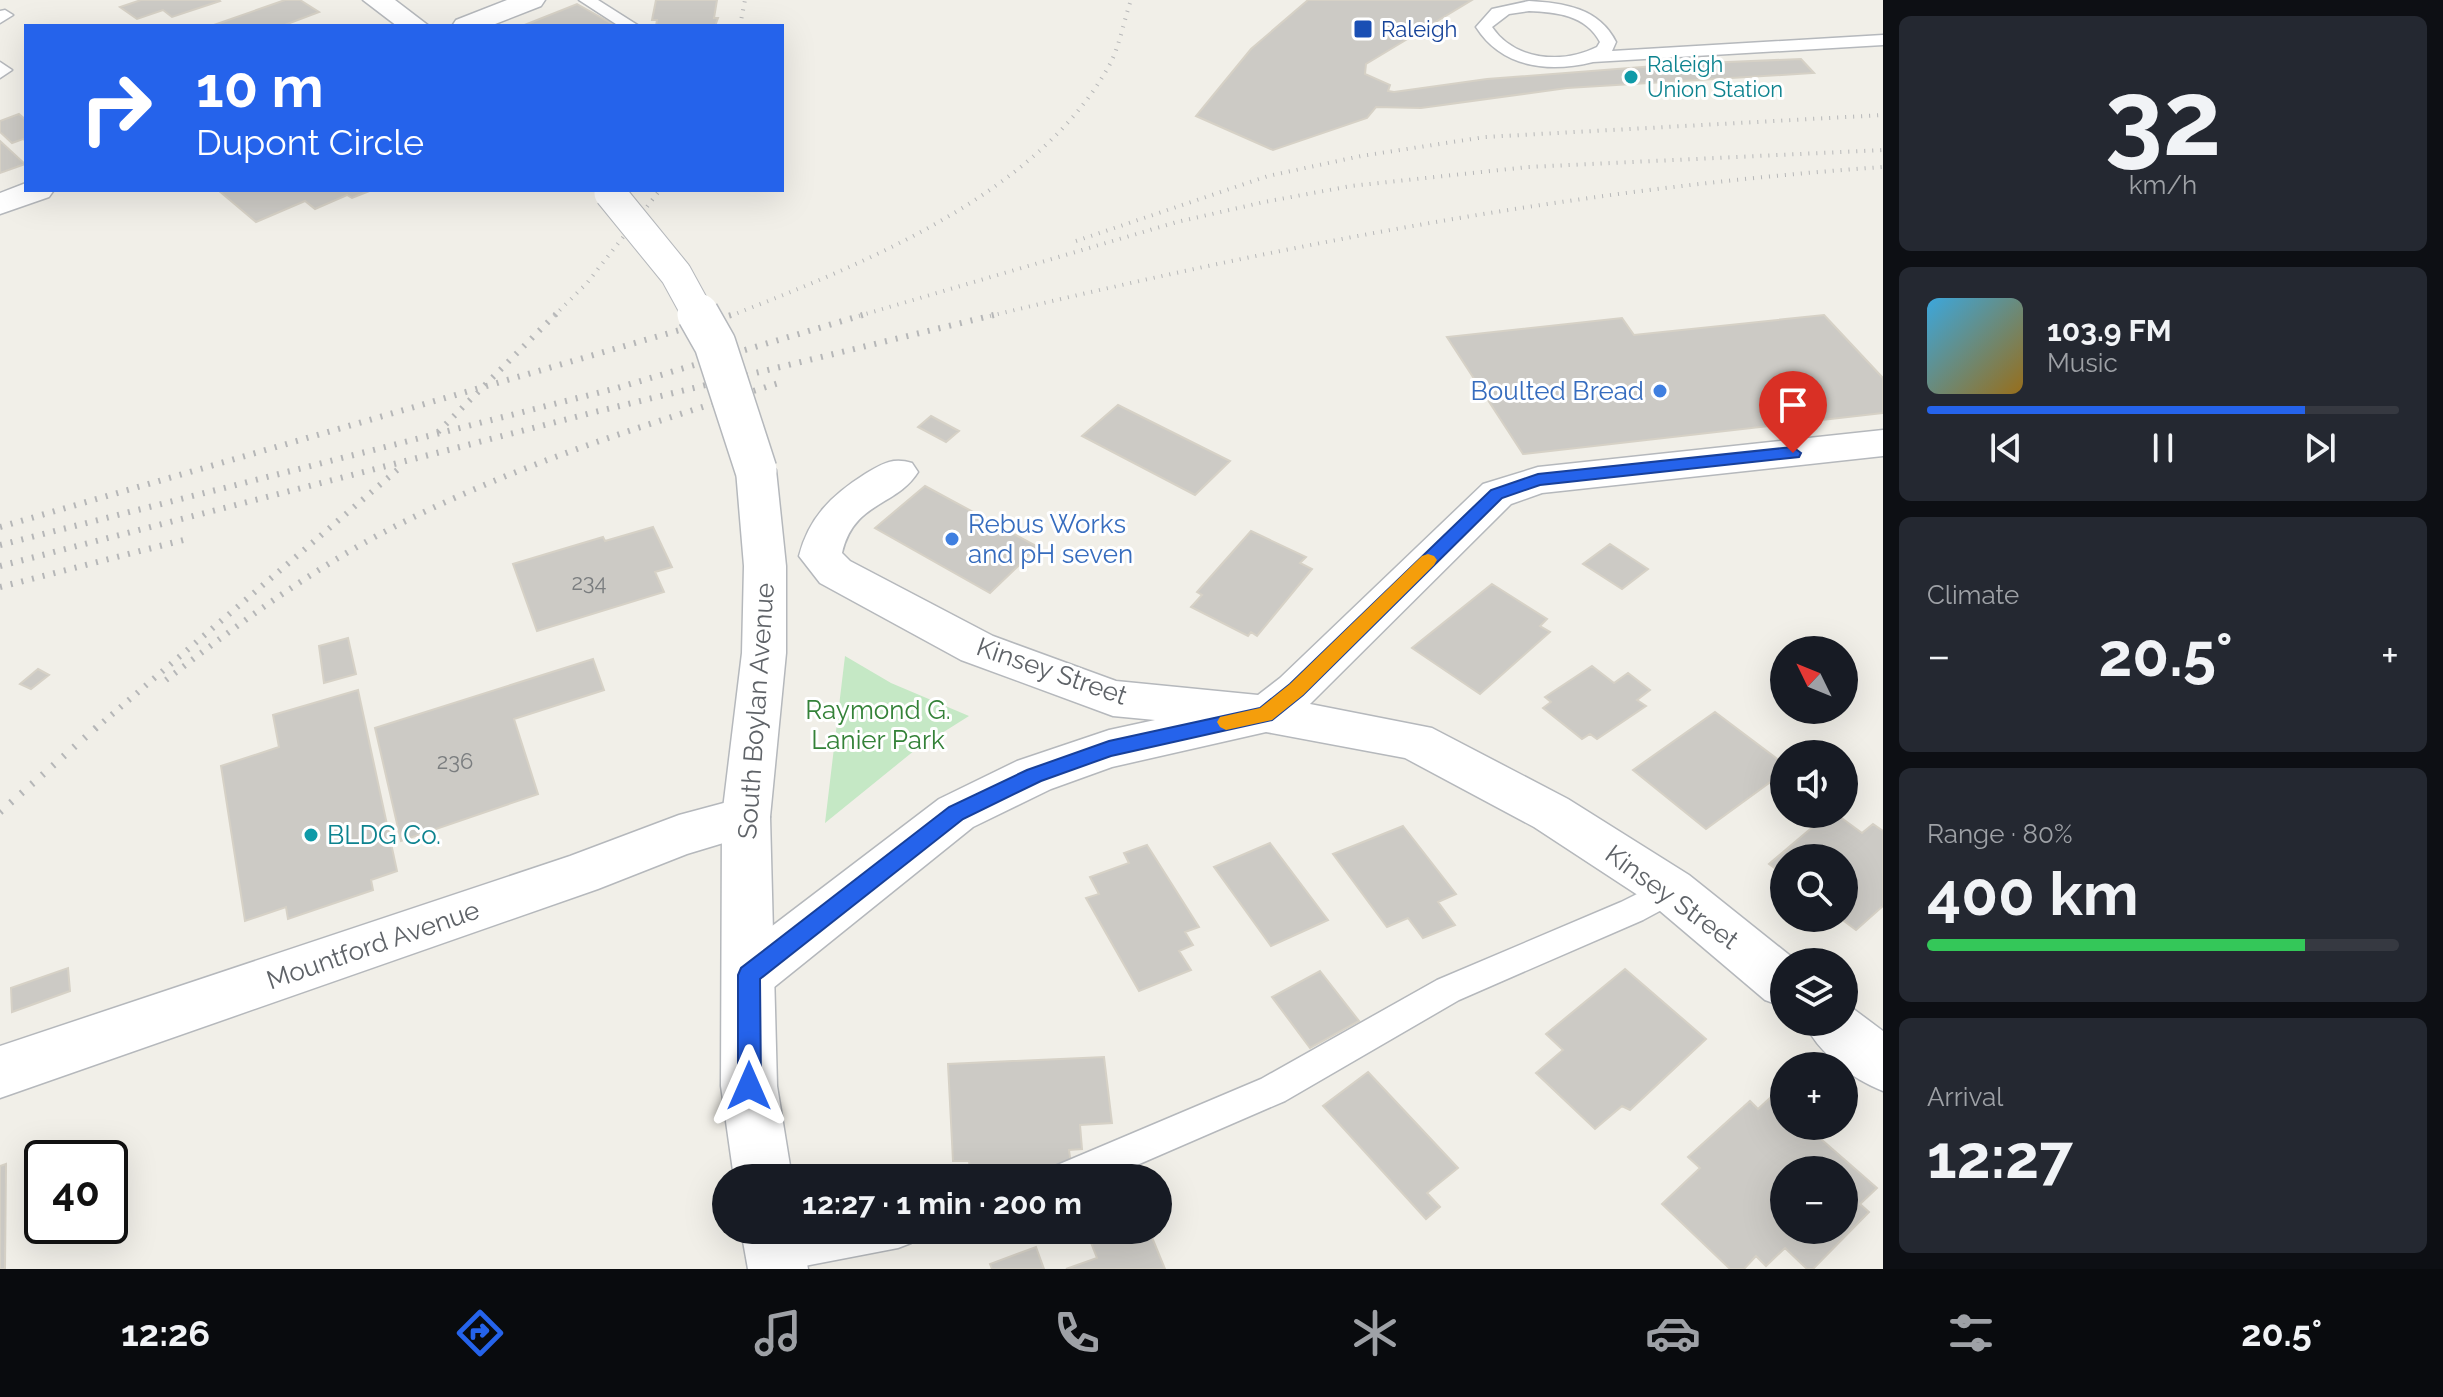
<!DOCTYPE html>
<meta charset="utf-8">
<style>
:root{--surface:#171b24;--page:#242831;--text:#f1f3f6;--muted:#9ea1a6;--line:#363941;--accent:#2563eb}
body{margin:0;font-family:Raleway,sans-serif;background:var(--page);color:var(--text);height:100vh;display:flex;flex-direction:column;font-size:30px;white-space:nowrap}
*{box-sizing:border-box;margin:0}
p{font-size:26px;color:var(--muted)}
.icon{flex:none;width:44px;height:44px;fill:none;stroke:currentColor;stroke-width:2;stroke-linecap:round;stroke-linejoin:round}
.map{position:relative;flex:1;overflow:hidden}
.side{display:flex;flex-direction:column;gap:16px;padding:16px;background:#0d0f14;width:560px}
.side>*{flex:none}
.banner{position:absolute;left:24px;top:24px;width:760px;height:168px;border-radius:0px;box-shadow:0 8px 32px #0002;background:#2563eb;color:#fff;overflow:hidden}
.needle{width:52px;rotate:313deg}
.controls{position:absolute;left:1770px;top:636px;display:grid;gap:16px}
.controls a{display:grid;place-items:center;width:88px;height:88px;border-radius:50%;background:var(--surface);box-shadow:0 8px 32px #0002;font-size:40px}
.speed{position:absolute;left:24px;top:1140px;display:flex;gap:16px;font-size:40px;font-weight:700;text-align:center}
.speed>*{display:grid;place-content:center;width:104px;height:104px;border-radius:50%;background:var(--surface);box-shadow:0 8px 32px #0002;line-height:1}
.speed .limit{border:4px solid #111;border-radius:12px;background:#fff;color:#111}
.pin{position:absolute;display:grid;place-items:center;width:68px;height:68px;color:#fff;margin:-82px -34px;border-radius:50% 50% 50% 0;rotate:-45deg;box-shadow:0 0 8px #0007}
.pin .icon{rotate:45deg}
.me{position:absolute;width:88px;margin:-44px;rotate:0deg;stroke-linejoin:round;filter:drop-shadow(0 0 6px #0008)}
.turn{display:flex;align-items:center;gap:28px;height:168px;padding:0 40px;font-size:36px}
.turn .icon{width:104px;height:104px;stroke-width:2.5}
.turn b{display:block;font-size:56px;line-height:68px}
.big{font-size:60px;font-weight:700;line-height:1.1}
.side .widget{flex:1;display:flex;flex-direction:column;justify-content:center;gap:12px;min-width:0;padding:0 28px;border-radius:12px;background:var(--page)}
.side .dial{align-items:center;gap:0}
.dial b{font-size:104px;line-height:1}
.song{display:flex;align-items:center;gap:24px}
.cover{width:96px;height:96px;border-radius:12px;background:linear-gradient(135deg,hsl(200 70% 55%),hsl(40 70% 35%))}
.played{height:8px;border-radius:4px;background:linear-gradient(90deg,var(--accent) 80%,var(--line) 80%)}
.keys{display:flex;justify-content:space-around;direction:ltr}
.heat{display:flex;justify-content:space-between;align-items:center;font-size:44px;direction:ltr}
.charge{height:12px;border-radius:6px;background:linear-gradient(90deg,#34c759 80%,var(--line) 0)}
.trip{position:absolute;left:712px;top:1164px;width:460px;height:80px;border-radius:40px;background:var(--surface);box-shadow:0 8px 32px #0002;font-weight:700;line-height:80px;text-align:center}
.tab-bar{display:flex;height:128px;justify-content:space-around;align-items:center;background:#090b0e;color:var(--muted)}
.tab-bar .icon{width:56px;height:56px}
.tab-bar .on{color:var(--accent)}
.tab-bar b{font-size:36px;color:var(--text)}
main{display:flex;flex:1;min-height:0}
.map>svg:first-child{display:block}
.green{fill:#c5e8c5}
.building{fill:#cccac5;stroke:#d6d1c6;stroke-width:2;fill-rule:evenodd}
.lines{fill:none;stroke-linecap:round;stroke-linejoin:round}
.service-casing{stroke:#b5b8bc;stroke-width:3}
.minor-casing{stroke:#b5b8bc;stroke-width:3}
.tertiary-casing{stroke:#b5b8bc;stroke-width:3}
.service{fill:#fff;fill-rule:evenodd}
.minor{fill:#fff;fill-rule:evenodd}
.tertiary{fill:#fff;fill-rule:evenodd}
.rail-far2{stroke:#b6b7b8;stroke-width:4;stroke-dasharray:1 7;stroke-linecap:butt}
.rail-far1{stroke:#b6b7b8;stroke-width:6;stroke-dasharray:2 9;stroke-linecap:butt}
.rail{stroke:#b6b7b8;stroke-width:7;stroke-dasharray:2 12;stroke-linecap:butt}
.tertiary-bridge-far1-casing{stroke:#b5b8bc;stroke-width:33;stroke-linecap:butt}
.tertiary-bridge-casing{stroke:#b5b8bc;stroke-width:44;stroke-linecap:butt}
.tertiary-bridge-far1{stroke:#fff;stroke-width:31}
.tertiary-bridge{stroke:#fff;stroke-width:41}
.route{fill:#2563eb;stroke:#184099;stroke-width:2}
.slow{fill:#f59e0b}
.transit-dot{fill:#1a4fb4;stroke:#fff;stroke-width:3}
.culture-dot{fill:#0f9aa8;stroke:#fff;stroke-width:3}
.shop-dot{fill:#3f7fe0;stroke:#fff;stroke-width:3}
.labels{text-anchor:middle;stroke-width:6;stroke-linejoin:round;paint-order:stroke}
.far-transit-label{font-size:22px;fill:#164399;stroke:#fff;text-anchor:start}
.far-culture-label{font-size:22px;fill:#0d838f;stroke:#fff;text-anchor:start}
.number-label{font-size:22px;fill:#7a7d7f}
.shop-label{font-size:26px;fill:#366cbe;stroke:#fff;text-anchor:end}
.street-label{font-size:26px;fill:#5f6368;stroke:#fff}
.park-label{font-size:26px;fill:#348238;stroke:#fff}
.culture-label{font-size:26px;fill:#0d838f;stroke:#fff;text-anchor:start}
</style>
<main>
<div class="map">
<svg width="1883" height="1269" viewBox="0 0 1883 1269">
<rect width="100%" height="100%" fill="#f1efe8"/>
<path class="green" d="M845,656l46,27 78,33 -54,34 -90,73z"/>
<path class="building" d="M141,0h78l1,1 -48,16 -9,-7 -26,9 -17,-12z
M285,0h15l19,12 -37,14h-71z
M656,0h61l-3,18h4l-3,8h-59l1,-6h-5z
M1308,0h164l-106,64 -1,10 25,11 -2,6 6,1 93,-13 194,-15 120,-5 13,14 -247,15 -146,20 -45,-1 -9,11 -94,32 -77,-34 55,-67z
M577,4l39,22h-94z
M19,114l7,6v21l-3,-2 -11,4 -12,-11v-11z
M0,141l25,23 -25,9z
M218,190h154l-20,8 -5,-3 -32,14 -10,-8 -49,21z
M1824,315l59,63v35l-360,41 -76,-117 175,-19 12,17z
M1118,405l112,56 -35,34 -113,-59z
M931,416l28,15 -13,11 -28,-15z
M925,486l113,61 -48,46 -115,-65z
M653,527l19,40 -17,5 9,20 -127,39 -24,-67 90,-27 2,4z
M1251,531l55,26 -6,6 12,6 -55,67 -6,-4 -3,4 -57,-29 11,-12 -5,-3z
M1610,544l38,25 -26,20 -39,-25z
M1492,584l55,35 -7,7 10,6 -70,62 -68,-46z
M348,638l8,36 -32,9 -5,-37z
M593,659l11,31 -90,29 24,75 -137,47 -26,-113z
M1592,666l22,17 14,-10 22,17 -13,10 9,6 -49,33 -7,-5 -8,5 -39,-31 8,-6 -6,-5z
M38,669l11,6 -18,14 -11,-5z
M358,690l39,181 -26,9 2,10 -85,29 -2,-12 -41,14 -24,-155 58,-19 -6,-32z
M1715,712l69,52v8l-78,57 -73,-59z
M1828,814h8l26,19 11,-9 10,7v75l-27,24 -16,-12h4v-60h-60v17l-15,-11z
M1403,826l53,68 -18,8 17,23 -32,13 -15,-20 -21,9 -54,-73z
M1270,843l58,77 -57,26 -57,-79z
M1147,845l52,82 -14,5 8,13 -14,6 12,19 -52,21 -53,-93 13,-4 -9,-17 39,-14 -5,-10z
M68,968l2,23 -58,21 -1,-24z
M1625,969l81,70 -76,71 -8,-4 -27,23 -59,-56 27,-23 -17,-16z
M1320,971l39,50 -49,27 -38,-51z
M1104,1057l8,66 -32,2 2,24 -13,1 2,15 -101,4 -1,-8h-16l-5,-97z
M1368,1072l90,96 -31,25 13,14 -14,12 -103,-113z
M1772,1096l12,11v19h22l71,62 -17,16 9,8 -56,57h-6l-22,-21 -19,18 -10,-10 -12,13h-14l-68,-65 38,-36 -12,-11 62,-56 8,8zM1784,1170h60v60h-60z
M6,1164l-1,105h-5v-103z
M1086,1230h63l16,39h-99l31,-11z
M1036,1247l8,22h-52l-2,-5z"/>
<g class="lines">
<g class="service-casing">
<path id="service" d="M579,0h19l41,26h-20z
M1529,1c35,2 70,7 87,41l-4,9 271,-16v10l-290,17c-44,11 -91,6 -117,-35l16,-18zM1529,11c27,1 57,4 71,31l-3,5c-34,17 -82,14 -105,-20l17,-13z
M5,10l8,5 -13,8v-12z
M0,62l12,8 -12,8z
M1671,877l11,4 4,9 -4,9 -39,21 -184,80 -174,101 -178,77h-57l5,-12 206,-87 176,-99 184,-78z
M806,1230h110l-5,13 -13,5 -109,21 -28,-2 -5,-13 5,-13z"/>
</g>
<g class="minor-casing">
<path id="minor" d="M26,183v7h28l-5,7 -49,17v-21z
M1883,430v26l-341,37 -31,11 -201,200 122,24 136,71 121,76 109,87h-14v45l-19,-7 -112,-95 -119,-78 -129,-69 -139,-26 -154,35 -61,22 -78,38 -205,165 -19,7 -19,-7 -8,-17 8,-17 209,-159 78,-38 92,-31 46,-10 -42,-4 -152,-56 -141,-77 -21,-27c10,-39 33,-61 66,-82 17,-10 27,-17 47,-11l6,9c-22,35 -64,29 -76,81l8,8 143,75 123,45 142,14 22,-17 203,-194 55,-17z
M746,797l17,6 7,14 -7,14 -76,23 -89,35 -598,209v-52l570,-190 109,-41z
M1844,1002l39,29v60c-31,-12 -65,-38 -79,-69h40z"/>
</g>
<g class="tertiary-casing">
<path id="tertiary" d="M363,0h32l34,26h-32z
M507,0h38l-4,6 -51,20h-38l4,-6z
M756,457l14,4 6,9 10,96v87l-16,164 7,269 15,92h-58l-13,-92 1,-269 20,-164 2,-87 -8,-96 6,-9z
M741,1230h60l7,39h-60z"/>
</g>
<use href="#service" class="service"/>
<use href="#minor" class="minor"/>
<use href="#tertiary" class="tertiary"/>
<path class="rail-far2" d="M740,26l5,-26
M1076,241l192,-65 93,-20 124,-19 398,-22
M554,316l33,-33 73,-93
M730,316c133,-52 308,-121 380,-252 10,-19 14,-44 21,-64
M859,316l318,-94 87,-20 87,-16 177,-19 355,-17
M990,316c295,-72 590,-128 893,-149"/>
<path class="rail-far1" d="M438,432l118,-118
M0,527l735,-213
M0,545l617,-157 249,-74
M0,566l595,-154 403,-98
M0,587l191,-49
M166,680c71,-55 143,-109 222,-150 125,-65 260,-106 394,-148
M95,729l308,-264"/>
<path class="rail" d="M0,812l97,-85"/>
<g class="tertiary-bridge-far1-casing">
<path id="tertiary-bridge-far1" d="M610,193l66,81 23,42"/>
</g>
<g class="tertiary-bridge-casing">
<path id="tertiary-bridge" d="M698,314l17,30 41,126"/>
</g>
<use href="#tertiary-bridge-far1" class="tertiary-bridge-far1"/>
<use href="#tertiary-bridge" class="tertiary-bridge"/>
</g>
<path class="route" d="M1793,447l8,6 -2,4 -259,28 -38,13 -199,197 -31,25 -161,36 -70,25 -78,38 -203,160 1,107 -3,8 -9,3 -8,-3 -3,-8v-111l3,-7 208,-161 78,-37 82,-29 151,-33 30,-24 201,-194 47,-16z"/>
<path class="slow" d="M1428,554l6,2 3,4 -3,5 -131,130 -31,25 -46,10 -6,-3 -3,-5 3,-5 40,-9 30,-24 132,-128z"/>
<rect class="transit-dot" x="1353" y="19" width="20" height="20" rx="4"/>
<g class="culture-dot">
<circle cx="1631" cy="77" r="8"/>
<circle cx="311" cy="835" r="8"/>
</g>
<g class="shop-dot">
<circle cx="1660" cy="391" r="8"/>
<circle cx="952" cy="539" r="8"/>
</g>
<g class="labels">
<g class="far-transit-label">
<text x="1381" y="37">Raleigh</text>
</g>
<g class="far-culture-label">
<text x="1647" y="72">Raleigh<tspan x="1647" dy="25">Union Station</tspan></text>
</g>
<g class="number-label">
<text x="589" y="590">234</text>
<text x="455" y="769">236</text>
</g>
<g class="shop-label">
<text x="1644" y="400">Boulted Bread</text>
<text x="968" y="533" text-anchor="start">Rebus Works<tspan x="968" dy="30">and pH seven</tspan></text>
</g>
<g class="street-label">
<text transform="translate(1052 671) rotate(19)" y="9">Kinsey Street</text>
<text transform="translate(756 711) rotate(-86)" y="9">South Boylan Avenue</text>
<text transform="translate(1672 897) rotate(36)" y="9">Kinsey Street</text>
<text transform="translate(373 945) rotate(-19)" y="9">Mountford Avenue</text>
</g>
<g class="park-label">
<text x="878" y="719">Raymond G.<tspan x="878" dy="30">Lanier Park</tspan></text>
</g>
<g class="culture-label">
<text x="327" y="844">BLDG Co.</text>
</g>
</g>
</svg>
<div class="controls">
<a><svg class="needle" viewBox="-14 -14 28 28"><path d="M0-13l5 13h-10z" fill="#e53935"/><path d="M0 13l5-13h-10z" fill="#9ea1a6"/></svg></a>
<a><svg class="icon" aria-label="sound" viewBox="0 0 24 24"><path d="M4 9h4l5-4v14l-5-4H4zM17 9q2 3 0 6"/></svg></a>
<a><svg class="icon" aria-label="search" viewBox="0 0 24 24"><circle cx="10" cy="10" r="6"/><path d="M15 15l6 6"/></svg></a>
<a><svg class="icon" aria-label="layers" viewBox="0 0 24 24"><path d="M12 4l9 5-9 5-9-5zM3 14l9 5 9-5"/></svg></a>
<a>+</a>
<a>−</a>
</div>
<div class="speed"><div class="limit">40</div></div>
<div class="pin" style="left:1793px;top:453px;background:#d93025"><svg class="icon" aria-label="arrive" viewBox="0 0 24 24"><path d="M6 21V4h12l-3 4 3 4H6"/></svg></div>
<svg class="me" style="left:749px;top:1086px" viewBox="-20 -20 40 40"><path d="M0-17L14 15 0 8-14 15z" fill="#2563eb" stroke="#fff" stroke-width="4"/></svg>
<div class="trip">12:27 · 1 min · 200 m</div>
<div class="banner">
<div class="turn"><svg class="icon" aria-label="right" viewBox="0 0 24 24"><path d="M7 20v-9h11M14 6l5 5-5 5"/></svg><div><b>10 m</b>Dupont Circle</div></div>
</div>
</div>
<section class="side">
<div class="widget dial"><b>32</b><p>km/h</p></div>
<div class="widget">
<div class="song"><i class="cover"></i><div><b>103.9 FM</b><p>Music</p></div></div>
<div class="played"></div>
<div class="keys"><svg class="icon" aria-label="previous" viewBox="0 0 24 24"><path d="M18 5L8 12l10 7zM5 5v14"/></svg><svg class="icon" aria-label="pause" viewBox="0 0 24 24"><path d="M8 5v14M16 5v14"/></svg><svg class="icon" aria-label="next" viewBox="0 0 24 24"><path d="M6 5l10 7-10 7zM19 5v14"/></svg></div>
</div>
<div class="widget"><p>Climate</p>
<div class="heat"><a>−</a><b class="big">20.5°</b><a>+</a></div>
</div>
<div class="widget"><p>Range · 80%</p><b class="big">400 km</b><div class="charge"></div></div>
<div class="widget"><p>Arrival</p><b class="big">12:27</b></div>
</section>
</main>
<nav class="tab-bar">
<b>12:26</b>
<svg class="icon on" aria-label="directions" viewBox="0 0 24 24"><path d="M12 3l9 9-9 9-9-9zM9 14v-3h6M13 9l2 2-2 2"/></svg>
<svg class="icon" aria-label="music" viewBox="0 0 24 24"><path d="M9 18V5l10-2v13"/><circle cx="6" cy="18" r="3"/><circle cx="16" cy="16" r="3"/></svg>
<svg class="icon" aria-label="phone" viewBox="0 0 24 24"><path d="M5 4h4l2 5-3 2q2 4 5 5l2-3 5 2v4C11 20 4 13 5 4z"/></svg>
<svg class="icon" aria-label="climate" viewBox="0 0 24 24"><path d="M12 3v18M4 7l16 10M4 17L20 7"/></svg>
<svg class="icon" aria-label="car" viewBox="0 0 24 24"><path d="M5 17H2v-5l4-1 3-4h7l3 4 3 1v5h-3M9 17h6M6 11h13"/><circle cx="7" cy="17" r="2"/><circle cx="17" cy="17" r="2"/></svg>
<svg class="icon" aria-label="filters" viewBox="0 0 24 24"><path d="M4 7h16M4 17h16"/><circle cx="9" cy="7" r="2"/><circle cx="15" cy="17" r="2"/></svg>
<b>20.5°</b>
</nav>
